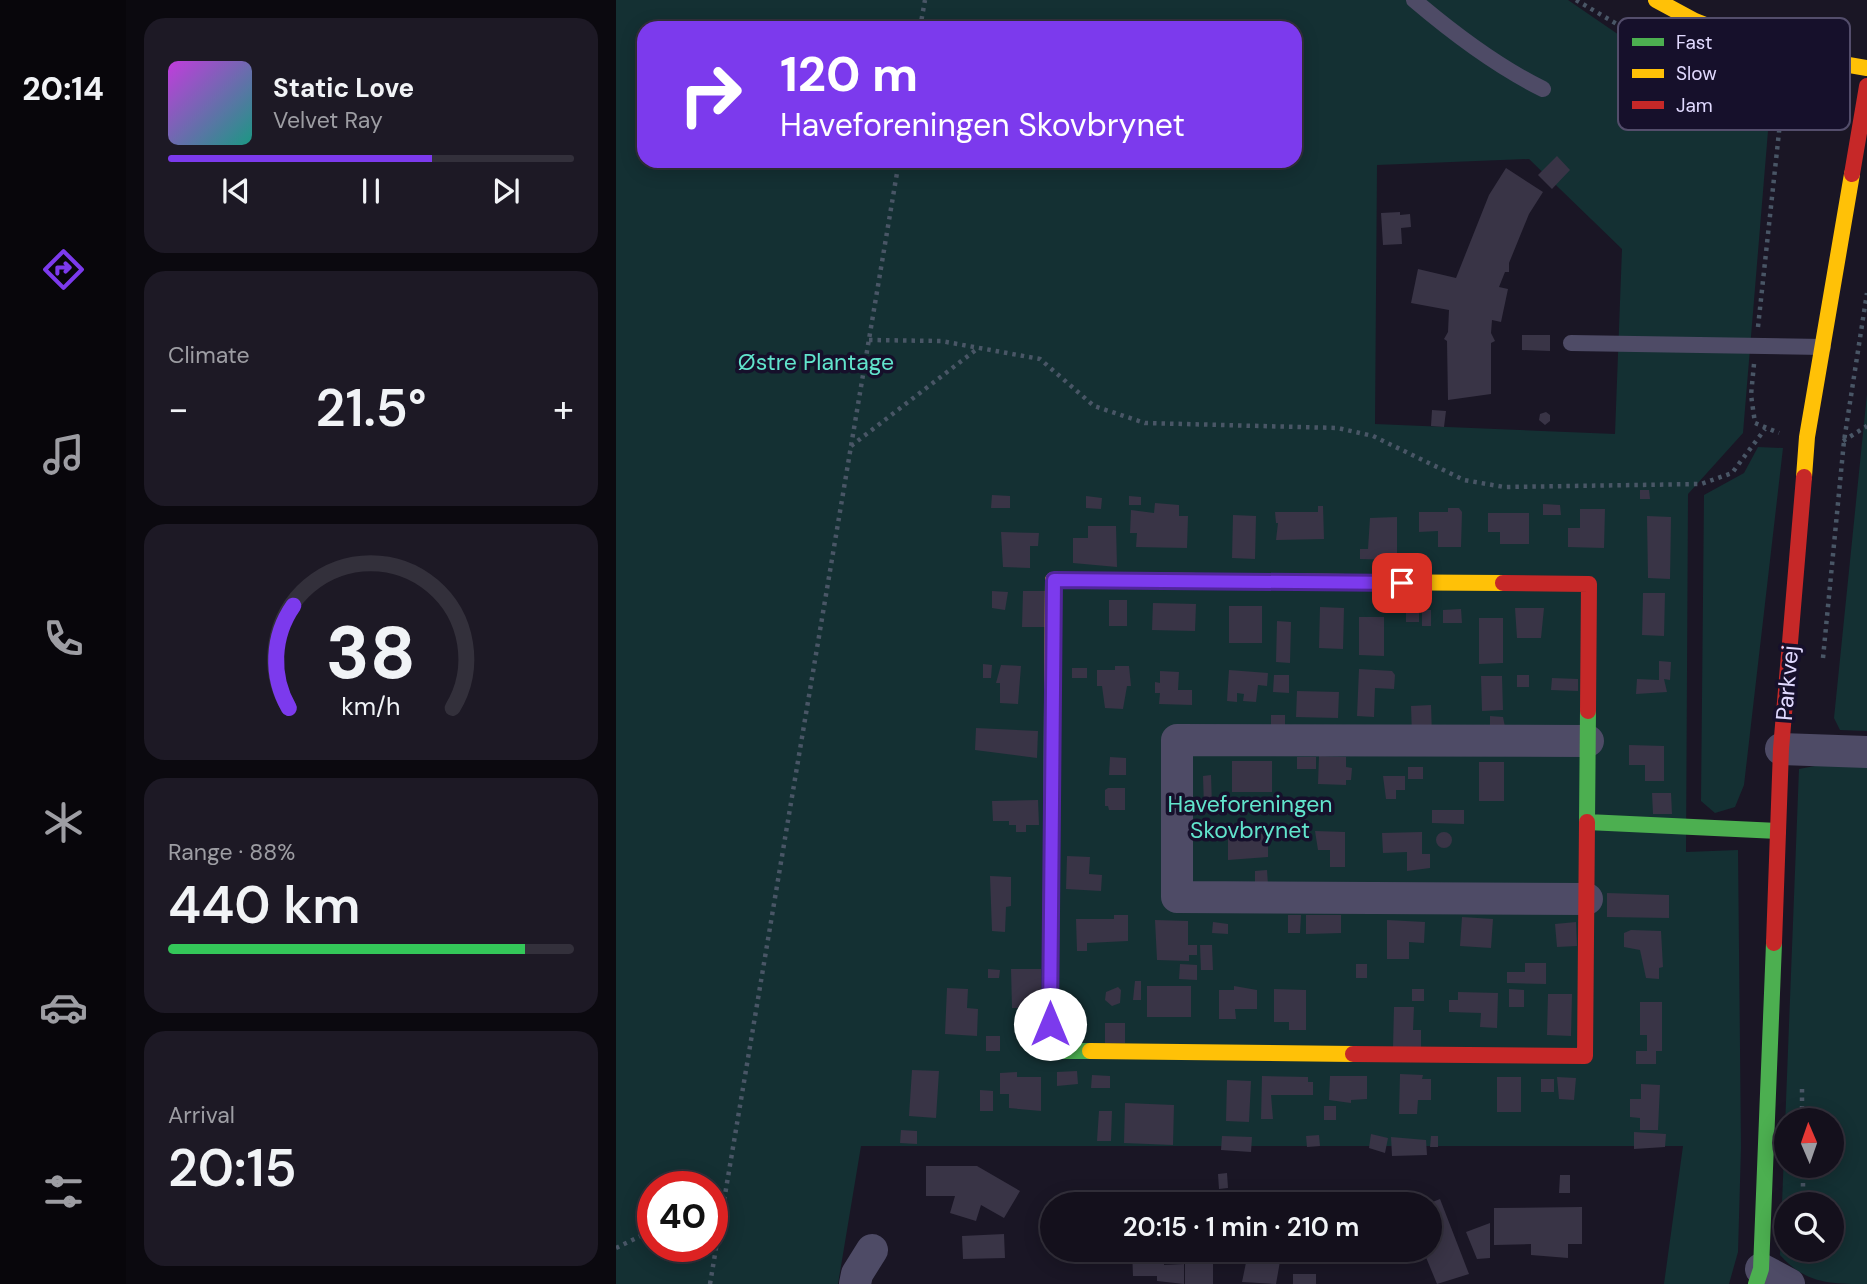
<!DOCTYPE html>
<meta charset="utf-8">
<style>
:root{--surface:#14101c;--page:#1d1925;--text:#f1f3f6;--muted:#9d9da3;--line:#33303b;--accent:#7c3aed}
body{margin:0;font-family:"DM Sans",sans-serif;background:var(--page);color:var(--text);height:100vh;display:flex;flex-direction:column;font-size:26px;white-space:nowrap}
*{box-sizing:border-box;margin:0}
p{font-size:23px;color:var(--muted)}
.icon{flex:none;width:38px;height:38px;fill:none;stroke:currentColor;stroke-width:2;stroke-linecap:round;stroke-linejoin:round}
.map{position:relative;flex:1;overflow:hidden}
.details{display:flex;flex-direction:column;gap:18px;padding:18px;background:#0b090f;width:490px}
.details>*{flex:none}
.top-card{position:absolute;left:21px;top:21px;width:665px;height:147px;border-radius:21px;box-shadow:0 4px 18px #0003,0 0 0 2px var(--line);background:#7c3aed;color:#fff;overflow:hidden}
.needle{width:46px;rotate:358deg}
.tools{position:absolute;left:1158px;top:1108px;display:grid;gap:14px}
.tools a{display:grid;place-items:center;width:70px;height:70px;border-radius:50%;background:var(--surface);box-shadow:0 4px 18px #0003,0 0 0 2px var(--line);font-size:35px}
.speed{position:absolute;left:21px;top:1171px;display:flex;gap:14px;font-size:35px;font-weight:700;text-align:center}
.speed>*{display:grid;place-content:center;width:91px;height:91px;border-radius:50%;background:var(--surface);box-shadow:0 4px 18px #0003,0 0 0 2px var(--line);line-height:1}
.speed .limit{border:10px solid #d22;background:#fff;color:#111}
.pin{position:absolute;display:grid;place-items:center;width:60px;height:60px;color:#fff;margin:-30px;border-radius:14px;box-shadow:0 4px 10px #0006}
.me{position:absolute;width:77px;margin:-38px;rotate:0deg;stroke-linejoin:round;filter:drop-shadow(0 0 5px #0008)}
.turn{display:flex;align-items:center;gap:24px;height:147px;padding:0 28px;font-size:32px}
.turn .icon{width:91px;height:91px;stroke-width:2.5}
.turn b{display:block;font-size:49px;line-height:60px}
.big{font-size:52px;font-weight:600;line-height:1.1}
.details .card{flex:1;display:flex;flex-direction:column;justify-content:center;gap:10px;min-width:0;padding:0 24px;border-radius:21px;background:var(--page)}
.details .dial{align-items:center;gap:0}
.dial svg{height:182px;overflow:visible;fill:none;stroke:var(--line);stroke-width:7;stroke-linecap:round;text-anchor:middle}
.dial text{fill:var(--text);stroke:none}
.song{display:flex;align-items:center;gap:21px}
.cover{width:84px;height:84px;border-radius:10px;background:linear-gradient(135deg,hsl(290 70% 55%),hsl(170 70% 35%))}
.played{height:7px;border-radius:4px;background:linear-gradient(90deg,var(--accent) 65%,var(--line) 65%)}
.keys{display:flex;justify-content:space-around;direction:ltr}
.heat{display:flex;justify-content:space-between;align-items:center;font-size:38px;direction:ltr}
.charge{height:10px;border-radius:5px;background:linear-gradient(90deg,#34c759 88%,var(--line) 0)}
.trip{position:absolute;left:424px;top:1192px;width:402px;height:70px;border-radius:35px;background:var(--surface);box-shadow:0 4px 18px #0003,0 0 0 2px var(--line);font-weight:600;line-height:70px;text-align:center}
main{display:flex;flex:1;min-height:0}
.menu{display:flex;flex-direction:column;width:126px;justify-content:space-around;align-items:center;background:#08060b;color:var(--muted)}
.menu .icon{width:49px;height:49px}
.menu .selected{color:var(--accent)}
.menu b{font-size:32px;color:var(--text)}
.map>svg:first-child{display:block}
.green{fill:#143033;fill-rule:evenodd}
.building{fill:#393446}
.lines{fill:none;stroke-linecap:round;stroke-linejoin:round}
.path{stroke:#495666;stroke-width:4.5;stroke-dasharray:3.5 5;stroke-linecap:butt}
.lane{stroke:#4e4b66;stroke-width:16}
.street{stroke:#4e4b66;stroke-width:32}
.fast{stroke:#4caf50;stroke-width:16}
.slow{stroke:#ffc107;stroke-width:16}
.jam{stroke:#c62828;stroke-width:16}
.route-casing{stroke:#51269a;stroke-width:18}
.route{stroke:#7c3aed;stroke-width:12}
.labels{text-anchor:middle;stroke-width:7;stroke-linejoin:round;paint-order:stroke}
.park-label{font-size:23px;fill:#61e4cc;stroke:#16102b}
.street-label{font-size:23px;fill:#e1daff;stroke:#16102b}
.key{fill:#16102b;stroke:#534d6b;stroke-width:2}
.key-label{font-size:19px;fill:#e1daff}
</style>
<main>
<nav class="menu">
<b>20:14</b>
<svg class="icon selected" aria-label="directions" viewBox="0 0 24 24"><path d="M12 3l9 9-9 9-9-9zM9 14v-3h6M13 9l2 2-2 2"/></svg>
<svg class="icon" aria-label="music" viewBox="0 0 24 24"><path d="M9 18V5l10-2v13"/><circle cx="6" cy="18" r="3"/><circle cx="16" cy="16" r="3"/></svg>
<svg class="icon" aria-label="phone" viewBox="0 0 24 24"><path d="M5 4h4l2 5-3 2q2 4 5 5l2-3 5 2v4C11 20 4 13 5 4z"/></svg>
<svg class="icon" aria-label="climate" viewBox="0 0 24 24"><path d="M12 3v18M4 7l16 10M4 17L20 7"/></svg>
<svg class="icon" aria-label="car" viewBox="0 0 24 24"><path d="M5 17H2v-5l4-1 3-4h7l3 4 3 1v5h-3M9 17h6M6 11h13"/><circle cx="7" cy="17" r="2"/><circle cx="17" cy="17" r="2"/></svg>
<svg class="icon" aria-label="filters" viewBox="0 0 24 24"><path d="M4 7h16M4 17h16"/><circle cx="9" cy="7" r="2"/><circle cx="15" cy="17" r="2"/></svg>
</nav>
<section class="details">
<div class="card">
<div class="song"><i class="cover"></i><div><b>Static Love</b><p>Velvet Ray</p></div></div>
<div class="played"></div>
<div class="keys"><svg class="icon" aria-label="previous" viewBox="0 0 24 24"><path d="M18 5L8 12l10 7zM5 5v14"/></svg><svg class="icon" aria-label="pause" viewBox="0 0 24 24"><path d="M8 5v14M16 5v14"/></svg><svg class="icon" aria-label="next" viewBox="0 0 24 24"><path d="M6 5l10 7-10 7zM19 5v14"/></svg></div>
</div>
<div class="card"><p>Climate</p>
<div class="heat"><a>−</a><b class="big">21.5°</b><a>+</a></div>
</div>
<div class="card dial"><svg viewBox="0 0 100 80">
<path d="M14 69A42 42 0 1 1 86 69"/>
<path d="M14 69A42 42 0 0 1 16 24" stroke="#7c3aed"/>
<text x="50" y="56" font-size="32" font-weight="700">38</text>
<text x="50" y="72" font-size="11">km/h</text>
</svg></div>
<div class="card"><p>Range · 88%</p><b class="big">440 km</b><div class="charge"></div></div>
<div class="card"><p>Arrival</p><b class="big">20:15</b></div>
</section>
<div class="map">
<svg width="1251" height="1284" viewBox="0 0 1251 1284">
<rect width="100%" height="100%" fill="#1a1625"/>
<path class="green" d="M0,0h952l73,50 129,57 -27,326 -55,61 -2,358 52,-2 3,297 -3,105 -9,32h-65l19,-138h-822l-23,138h-222zM28,28h651v133h-651zM913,159l93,90 -7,185 -240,-10 2,-259zM37,1186h59v60h-59z
M1251,394v337l-27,-1 -6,-12z
M1142,447l25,1 -39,337 -9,22 -20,6 -14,-12 3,-306 40,-22z
M1209,764l42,1v519c-37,0 -61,0 -87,-29l19,-486zM1171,1120h45v46h-45zM1171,1204h45v46h-45z"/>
<path class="building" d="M941,156l13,14 -18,19 -14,-14z
M890,168l37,24 -14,22 -20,49v9h-4l-6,15 9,2 -7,33 -9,-2 -1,13 4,8 -4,2v51l-43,6 -1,-59 -3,-2 4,-7 1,-22 -38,-7 7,-34 38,9 33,-83z
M784,212v3l10,-1 1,13 -10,1 1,16 -19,1 -2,-32z
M906,335h28v16l-28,-1z
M816,410l14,1 -2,16 -13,-1z
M930,412l4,3v6l-5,4 -6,-5 1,-6z
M1024,490h9l1,9h-10z
M376,495l18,1v12h-19z
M470,496l16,2 -1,11 -15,-1z
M513,496l12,1v8h-12z
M539,503l24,2v11h9l-1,32 -51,-1 1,-14h-7l1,-23 23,3z
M927,504l17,1 1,10h-18z
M702,506h5l1,33 -48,1 2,-17h-2l-1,-11h43z
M832,508h11l3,4 -1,35h-23v-16l-19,1v-20h29z
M964,509h25l-1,39 -36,-1v-19h12z
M872,513h41v31h-29v-12h-12z
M617,515l23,1 -1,43 -23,-1z
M1031,516l24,1 -1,62 -22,-1z
M781,517v43l-37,-1v-10h8l2,-31z
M472,526h28l1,41 -44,-4v-25h15z
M385,532l38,1 -1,13h-8v22l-27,-1z
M376,591l16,1 -3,18 -13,-2z
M407,591h23l-1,36h-23z
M1027,593h22l-1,43 -22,-1z
M493,600h18v26h-18z
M537,603l43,1 -1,27 -43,-1z
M790,605h13v17h-13z
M613,606h33v37h-33z
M704,607l24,1 -1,41 -24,-1z
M899,608h29l-3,30h-24z
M845,609l1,14h-19v-13z
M806,610h9v16h-9z
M743,617h25v39l-25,-1z
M863,618h24v45l-24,1z
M661,621l14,1 -1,41 -14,-1z
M1043,661l12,1 -1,18 -6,-1 3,13 -31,2 1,-15 22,1z
M367,664l9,1 -1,13h-8z
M385,665l20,1 -3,38 -18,-1v-20h-4z
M499,666h14l2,20h-4l-4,23 -18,-1 -3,-22h-5v-16h18z
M456,668h15v10h-15z
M743,669l33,2 3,4 -1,14 -19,-1 -1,29 -17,-1z
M613,670l39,3 -1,13 -9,-1 -2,17 -13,-1 1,-7 -7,-1v9l-10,-1z
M544,671l19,1 -1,18h14v15l-33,-1 1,-11h-5v-11l5,1z
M658,675h15v18l-16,-1z
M901,675h12v12h-12z
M865,676h21l1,34 -21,1z
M936,678l26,1v12l-27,-1z
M681,691l42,1 -1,26 -42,-1z
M815,705l1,31h-20l-1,-30z
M655,715h14v20h-14z
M874,716l13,1 3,15h-16z
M360,728l62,3 -1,27 -62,-8z
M1013,745l35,1v35h-19v-16h-16z
M703,756l27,1v10l6,1 -1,12h-5v5l-28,-1z
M494,757l16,1v17h-17z
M681,757h19v12h-19z
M616,761h40v31h-40z
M863,762h25v39h-25z
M792,767h15v12h-15z
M595,775l1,31h-8l-1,-30z
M767,776h22v14h-9v9h-10z
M492,788h17v22h-16l-1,-4h-3v-16z
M1036,793h19l1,21h-19z
M422,800l1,25h-13v7h-10v-7h-7v-4h-16l-1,-20z
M816,810h32v14l-32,-1z
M699,831l30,1v35h-15v-17h-12z
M806,832v22h8v14l-23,3v-19l-24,1 -1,-20z
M820 840a8 8 0 1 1 16 0a8 8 0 1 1-16 0Z
M641,833l11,2v22l-40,3v-26z
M451,856l23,1 -1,17 13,1 -1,16 -35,-2z
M651,870l1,15h-13v-14z
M374,876l21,1v29l-5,1 -1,25 -13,-1z
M991,893l62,2v23l-62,-1z
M498,915h14v26l-41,2v8h-10l-1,-32h38z
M672,915h13l-1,18h-12z
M690,915h35v18l-35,1z
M846,917l31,2 -2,29 -31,-2z
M539,920l33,1v24h9v10h-8v6l-32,-1z
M771,920l38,2 -1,21 -15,-1v17h-22z
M597,922l15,2v10l-16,-1z
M960,922l1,24 -20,1 -2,-23z
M1015,930l30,1 2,36 -4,1v11l-13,-1 -6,-28 -16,-3v-14z
M584,945h12l1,25h-12z
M909,963h21v21l-39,-1v-11h18z
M564,964l17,1v15l-18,-1z
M740,964h11v14h-11z
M372,969l12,1 -1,8h-11z
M395,969h30v30h-13v9h-16z
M519,981h6v19h-8z
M531,986h44v31h-44z
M618,986l23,4v19h-22l1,10h-17v-29h15z
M502,987l3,3 -1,13 -8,3 -7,-6 1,-8z
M331,988l21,1 -1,19 11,1 -1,27 -32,-2z
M658,989l32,1v40h-17v-8h-15z
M796,989h12v12h-12z
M893,989l15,1v17h-15z
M842,992l40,1 -1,35 -17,-1 1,-14 -32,-1v-12h9z
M932,994h24l-1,42 -24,-1z
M1024,1002h22v49h-6v13h-20v-13h11v-16h-7z
M778,1007h20l-1,23h8v20l-28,-1z
M489,1023h20v20h-20z
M370,1036h14v15h-14z
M296,1070l27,1 -3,47 -27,-2z
M461,1071l1,13 -21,2v-14z
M401,1072v5h24v34l-32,-3v-14h-9v-21z
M784,1074l23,1 -1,4h9v21h-13l-1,14h-18z
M476,1075l18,1v12h-19z
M646,1076l46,1v5h5v13h-42l2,24h-12z
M714,1076h37v23l-16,1v3l-22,-3z
M881,1077h24v35h-24z
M941,1077l19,1 -2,22 -15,-1z
M925,1079h13v13h-13z
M611,1080l24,1 -2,41 -23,-1z
M1025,1084l19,1 -2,45h-18v-12l-10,-1v-18h11z
M364,1090l13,1v20h-13z
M509,1103l49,2 -1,40 -49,-2z
M708,1106h12v14h-12z
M483,1111h13l-1,30h-14z
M285,1130l16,1v13l-17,-1z
M1018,1132l32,2 -1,13 -31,2z
M755,1134l17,4 -3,15 -16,-5z
M703,1135l1,11 -13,1 -1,-11z
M606,1136l30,1 -1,15 -30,-2z
M815,1136h7v11h-8z
M775,1137l35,3 1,15 -35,1z
M310,1166h51l43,25 -16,27 -23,-13 -5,16 -26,-8 5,-17h-29z
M611,1173l1,15 -9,1 -1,-15z
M944,1175h10v18h-11z
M641,1196l37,7v1h-38z
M824,1199l29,75 -32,10 -14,-34h7v-47z
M966,1207v37h-14v14l-37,-3v-11l-37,1v-37z
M874,1223v35l-13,1 -11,-27z
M388,1234l1,24 -42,1 -1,-23z
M516,1250h32v15l20,-1v20l-27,-3v-5h-24z
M620,1250h46l-6,34 -34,-2 6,-29z
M569,1256h28v28h-28z
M677,1274h23v10h-23z"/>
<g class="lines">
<path class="path" d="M960,0l102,60 105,35 49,9
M304,28l5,-28
M1142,327l25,-232
M253,340l72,1 99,18 54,47 51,17 193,5 35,8 91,44 40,7 197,-3 31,-11 33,-44
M1138,364l-3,31 4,28 24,10
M1227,441l24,-15
M235,446l126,-97
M1207,658l21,-217 23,-148
M1186,1089v31
M1187,1166v38
M96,1201l10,-4
M0,1248l37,-18
M94,1284l189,-1123"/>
<path class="lane" d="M798,0c40,34 82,66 129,89
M955,343l252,4"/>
<path class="street" d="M1165,749l86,3
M971,899l-410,-2v-157l411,1
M1145,1269l28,15
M239,1284l2,-10 15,-24"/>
<path class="fast" d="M436,701l-2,350h40
M972,711l-1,111 191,9
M1140,1284l5,-15 13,-326"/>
<path class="slow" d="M1040,0l39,21 79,31 93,16
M1188,477l3,-40 45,-263
M436,701l1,-121 450,3
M474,1051l263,3"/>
<path class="jam" d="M1236,174l15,-88
M887,583l86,1 -1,127
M1158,943l7,-194 23,-272
M737,1054l232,2 2,-234"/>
</g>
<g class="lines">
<g class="route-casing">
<path id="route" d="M434,1024l4,-444 348,3"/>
</g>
<use href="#route" class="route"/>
</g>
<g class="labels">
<g class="park-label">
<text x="200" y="370">Østre Plantage</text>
<text x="634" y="812">Haveforeningen<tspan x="634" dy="26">Skovbrynet</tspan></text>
</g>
<g class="street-label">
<text transform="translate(1171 683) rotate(-85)" y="8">Parkvej</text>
</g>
</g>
<rect x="1002" y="18" width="232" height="112" rx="10" class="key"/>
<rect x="1016" y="38" width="32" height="8" fill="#4caf50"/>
<rect x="1016" y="69" width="32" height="9" fill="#ffc107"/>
<rect x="1016" y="101" width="32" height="8" fill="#c62828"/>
<g class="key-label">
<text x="1060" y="49">Fast</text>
<text x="1060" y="80">Slow</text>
<text x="1060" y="112">Jam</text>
</g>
</svg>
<div class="tools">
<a><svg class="needle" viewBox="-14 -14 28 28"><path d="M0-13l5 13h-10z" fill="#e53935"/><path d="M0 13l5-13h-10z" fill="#9d9da3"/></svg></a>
<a><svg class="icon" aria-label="search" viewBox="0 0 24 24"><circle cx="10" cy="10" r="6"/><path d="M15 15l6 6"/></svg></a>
</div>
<div class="speed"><div class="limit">40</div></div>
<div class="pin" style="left:786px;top:583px;background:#d93025"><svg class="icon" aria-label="arrive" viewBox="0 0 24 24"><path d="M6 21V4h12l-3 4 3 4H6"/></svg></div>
<svg class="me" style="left:434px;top:1024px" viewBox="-20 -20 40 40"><circle r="19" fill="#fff"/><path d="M0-13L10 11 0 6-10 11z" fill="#7c3aed"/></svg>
<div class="trip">20:15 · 1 min · 210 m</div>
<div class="top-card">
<div class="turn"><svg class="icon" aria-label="right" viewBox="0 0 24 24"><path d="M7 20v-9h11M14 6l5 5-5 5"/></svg><div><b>120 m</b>Haveforeningen Skovbrynet</div></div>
</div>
</div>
</main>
